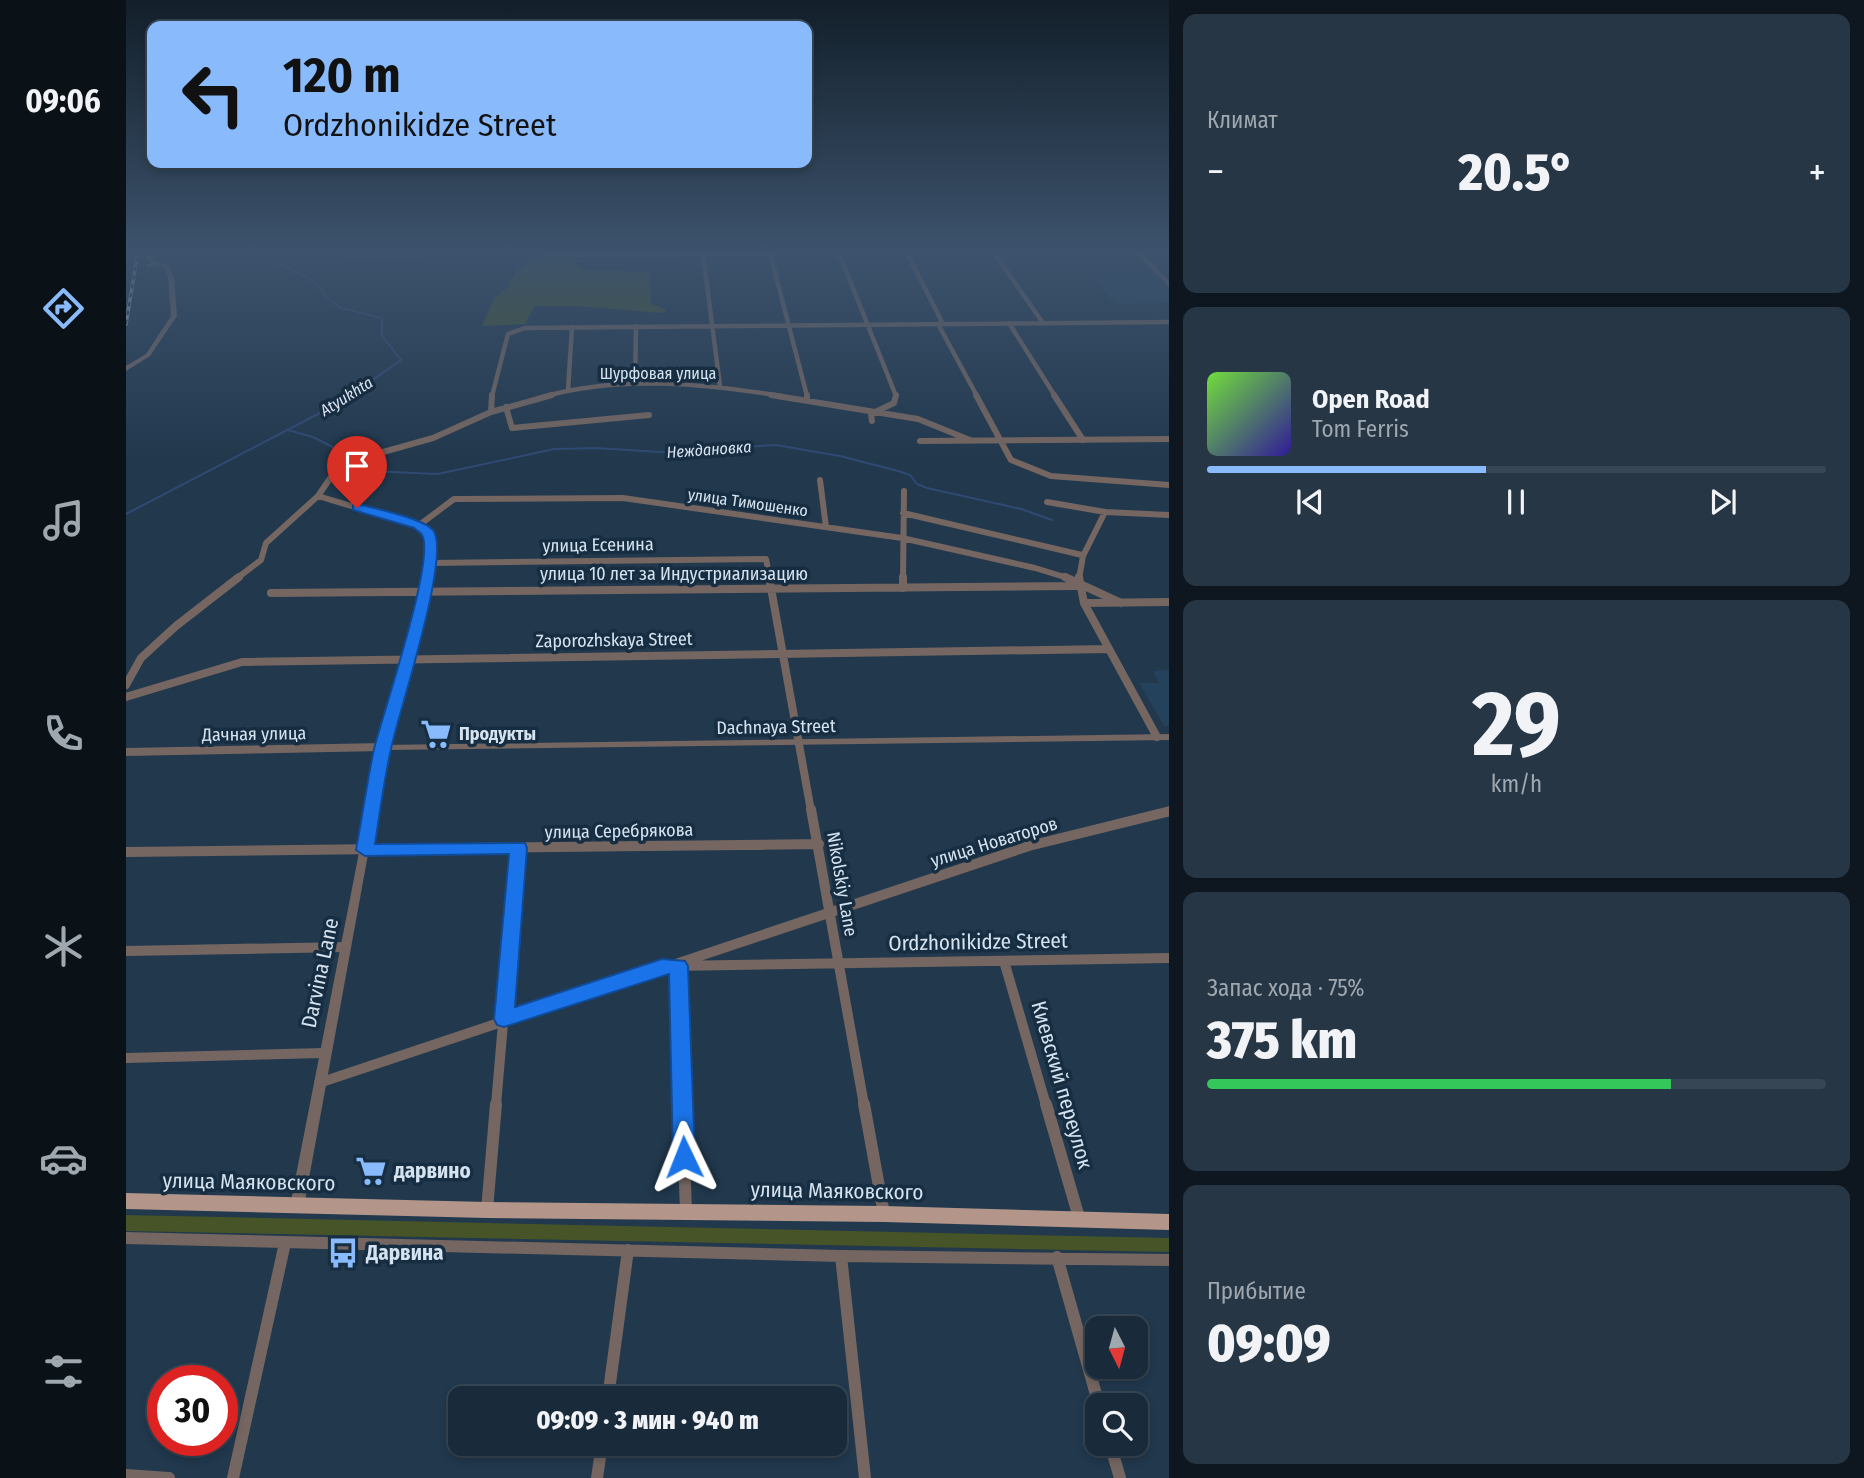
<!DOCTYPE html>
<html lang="ru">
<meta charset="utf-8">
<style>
:root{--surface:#192a3a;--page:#263645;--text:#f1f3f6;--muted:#9fa7af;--line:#374654;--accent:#88bafc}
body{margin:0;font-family:"Fira Sans Condensed",sans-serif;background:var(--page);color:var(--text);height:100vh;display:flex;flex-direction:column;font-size:26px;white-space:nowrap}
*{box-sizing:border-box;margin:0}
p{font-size:23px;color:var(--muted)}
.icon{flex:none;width:38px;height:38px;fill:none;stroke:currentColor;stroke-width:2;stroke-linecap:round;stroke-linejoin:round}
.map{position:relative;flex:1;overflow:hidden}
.details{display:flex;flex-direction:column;gap:14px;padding:14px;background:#0e1720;width:695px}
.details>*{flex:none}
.banner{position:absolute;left:21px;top:21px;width:665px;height:147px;border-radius:14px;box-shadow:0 4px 10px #0003,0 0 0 2px var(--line);background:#88bafc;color:#111;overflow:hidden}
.needle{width:46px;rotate:174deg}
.controls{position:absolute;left:959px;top:1316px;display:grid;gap:14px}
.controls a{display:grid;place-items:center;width:63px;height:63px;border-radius:14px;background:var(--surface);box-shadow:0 4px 10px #0003,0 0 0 2px var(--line);font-size:35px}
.speed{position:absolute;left:21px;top:1365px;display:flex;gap:14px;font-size:35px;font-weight:700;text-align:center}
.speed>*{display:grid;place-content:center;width:91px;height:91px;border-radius:50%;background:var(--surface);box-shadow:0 4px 10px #0003,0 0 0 2px var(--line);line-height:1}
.speed .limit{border:10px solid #d22;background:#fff;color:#111}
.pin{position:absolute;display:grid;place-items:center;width:60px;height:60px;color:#fff;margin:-72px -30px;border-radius:50% 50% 50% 0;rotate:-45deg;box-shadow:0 0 7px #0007}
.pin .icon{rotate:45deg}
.me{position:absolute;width:77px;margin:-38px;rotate:358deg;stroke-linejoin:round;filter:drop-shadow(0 0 5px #0008)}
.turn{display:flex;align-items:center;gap:24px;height:147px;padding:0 21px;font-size:32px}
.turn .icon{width:91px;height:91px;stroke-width:2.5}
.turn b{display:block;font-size:49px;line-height:60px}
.big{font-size:52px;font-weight:800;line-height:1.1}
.details .tile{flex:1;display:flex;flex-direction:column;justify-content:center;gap:10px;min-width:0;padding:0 24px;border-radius:14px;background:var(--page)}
.details .dial{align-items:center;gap:0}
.dial b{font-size:91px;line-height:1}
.song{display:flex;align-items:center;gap:21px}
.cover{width:84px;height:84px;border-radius:10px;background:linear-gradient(135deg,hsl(100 70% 55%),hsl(250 70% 35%))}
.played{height:7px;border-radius:4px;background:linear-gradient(90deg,var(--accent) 45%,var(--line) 45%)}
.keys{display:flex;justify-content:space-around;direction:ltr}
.heat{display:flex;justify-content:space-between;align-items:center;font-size:38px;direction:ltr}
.charge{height:10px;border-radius:5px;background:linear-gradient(90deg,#34c759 75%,var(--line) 0)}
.trip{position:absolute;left:322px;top:1386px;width:399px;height:70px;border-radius:14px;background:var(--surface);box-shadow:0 4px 10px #0003,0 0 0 2px var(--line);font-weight:800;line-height:70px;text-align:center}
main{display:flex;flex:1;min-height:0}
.tabs{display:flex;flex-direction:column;width:126px;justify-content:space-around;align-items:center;background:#0a1117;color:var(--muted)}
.tabs .icon{width:49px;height:49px}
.tabs .active{color:var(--accent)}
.tabs b{font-size:32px;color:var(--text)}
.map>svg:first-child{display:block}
.built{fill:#25425c}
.green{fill:#465428}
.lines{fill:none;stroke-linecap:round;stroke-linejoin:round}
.stream{stroke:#2f4a73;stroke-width:2}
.minor-far4{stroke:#756661;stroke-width:4.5}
.minor-far3{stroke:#756661;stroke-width:6}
.minor-far2{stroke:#756661;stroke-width:8}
.minor-far1{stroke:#756661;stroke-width:10}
.minor{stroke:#756661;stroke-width:12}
.tertiary{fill:#756661;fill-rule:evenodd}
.primary{fill:#b39589;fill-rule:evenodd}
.rail-casing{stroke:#a9b9c8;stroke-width:3.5}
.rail{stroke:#172e42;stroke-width:2;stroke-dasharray:4.5;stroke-linecap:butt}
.route{fill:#1a73e8;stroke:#114b97;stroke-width:2}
.labels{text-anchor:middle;stroke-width:7;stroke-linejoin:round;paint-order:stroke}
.far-street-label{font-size:16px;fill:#d5e3f0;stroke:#172e42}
.far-water-label{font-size:16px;font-style:italic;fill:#dae3f1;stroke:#172e42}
.street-label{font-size:18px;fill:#d5e3f0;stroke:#172e42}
.poi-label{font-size:18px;font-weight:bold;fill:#d5e3f0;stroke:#172e42;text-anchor:start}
.near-street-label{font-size:21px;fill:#d5e3f0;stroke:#172e42}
.near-poi-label{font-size:21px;font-weight:bold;fill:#d5e3f0;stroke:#172e42;text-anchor:start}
</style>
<main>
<nav class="tabs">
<b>09:06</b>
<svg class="icon active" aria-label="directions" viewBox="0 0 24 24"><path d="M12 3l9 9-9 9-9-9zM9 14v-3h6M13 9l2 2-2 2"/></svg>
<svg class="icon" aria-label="music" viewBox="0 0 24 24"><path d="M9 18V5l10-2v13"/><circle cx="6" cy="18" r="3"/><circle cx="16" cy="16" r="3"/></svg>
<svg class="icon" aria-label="phone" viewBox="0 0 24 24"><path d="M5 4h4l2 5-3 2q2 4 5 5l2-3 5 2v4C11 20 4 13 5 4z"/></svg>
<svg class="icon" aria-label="climate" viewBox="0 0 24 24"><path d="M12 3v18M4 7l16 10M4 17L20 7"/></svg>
<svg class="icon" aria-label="car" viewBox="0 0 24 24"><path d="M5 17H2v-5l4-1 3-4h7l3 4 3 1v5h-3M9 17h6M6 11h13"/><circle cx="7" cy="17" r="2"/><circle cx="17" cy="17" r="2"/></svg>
<svg class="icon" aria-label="filters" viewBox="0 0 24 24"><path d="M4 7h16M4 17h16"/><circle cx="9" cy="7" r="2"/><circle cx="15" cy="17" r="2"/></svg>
</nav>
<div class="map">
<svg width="1044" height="1478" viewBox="0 0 1044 1478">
<rect width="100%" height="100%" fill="#21384d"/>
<path class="built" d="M179,251h141l1,5 -145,9z
M966,276h65l12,13v14l-54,1z
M1043,670v56h-5l-25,-43h20l-6,-12z"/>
<path class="green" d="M448,256l7,14 69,2 1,32 15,5 -2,4 -89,-7h-41l-9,18 -43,2 12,-28 13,-10 8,-15 20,-16z
M0,1215l1043,23 1,14 -1044,-21z"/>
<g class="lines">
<path class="stream" d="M162,430l25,7 33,17
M234,464l9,7 69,3 116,-25 42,-1 64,4 116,-7 64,11 58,15 12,4 7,9 10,4 94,21 31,11
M0,514l215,-112 60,-42 -19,-24v-18l-41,-10 -13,-9 -14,-18 -36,-18 -7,-12"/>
<path class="minor-far4" d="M644,253l37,143
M781,253l36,71
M868,253l49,70
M1013,253l31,32
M577,254l17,132
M416,255l297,-2 57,143
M883,323l46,73
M812,324l39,72
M509,384l1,-58
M442,390l4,-63
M366,396l16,-62 17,-6 645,-6
M420,396c75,-21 159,-12 236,0"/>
<path class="minor-far3" d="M645,395l147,24 52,21
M681,395v5
M850,395l35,65 40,16 119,9
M928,395l29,45
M380,407l6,21 137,-13
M365,412l1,-17
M746,421l-1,-7 23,-11 2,-8
M794,441l250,-2
M694,480l6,47
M192,496l100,30c19,14 13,32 8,53
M921,502l58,10 65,3
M777,513l179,42
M292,526l36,-27 169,-1 279,40 133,30 36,11
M304,563l336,-4 4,20
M110,579l25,-19 5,-17 52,-47 13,-19 20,-16 82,-23 58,-26 61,-17
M777,579l1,-88
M953,579l4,-23 22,-44"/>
<path class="minor-far2" d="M643,577l42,234
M939,577l56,26
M953,577l5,26 73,134
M777,588v-11
M145,593l806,-7
M958,603l86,-1
M0,685l15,-27 35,-32 63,-49
M0,697l116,-35 867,-13
M0,752l257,-5 26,-88 18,-82"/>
<path class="minor-far1" d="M685,809l53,296
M0,852l693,-8
M0,951l219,-4
M878,961l42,144
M546,966l498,-8
M552,966l5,139
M0,1058l197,-5
M193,1083l710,-237 141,-35
M370,1105l22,-257"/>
<path class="minor" d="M556,1104l4,107
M738,1104l20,110
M920,1104l34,117
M361,1210l9,-106
M0,1238l715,18 329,4
M715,1256l24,222
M931,1257l42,148
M482,1398l20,-148
M984,1444l10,34
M0,1475l43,3
M107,1478l52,-235
M471,1478l5,-34"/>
<path class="tertiary" d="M20,251h6v7l3,4 14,4 5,11 3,39 -27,40 -24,15v-5l20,-12 25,-38 -3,-39 -5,-11 -17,1v-2l5,-2 -5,-4z
M713,251h331v4l-333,-1v-2z
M1044,734v6l-783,10 -83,456 -2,5 -5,1 -5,-1 -2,-5 90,-461z"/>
<path class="primary" d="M0,1193l361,9 397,4 286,8v16l-286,-8 -397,-4 -361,-9z"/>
<g class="rail-casing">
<path id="rail" d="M0,324l12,-73"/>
</g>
<use href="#rail" class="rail"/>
</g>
<linearGradient id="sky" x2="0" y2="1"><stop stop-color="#121f2a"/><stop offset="0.55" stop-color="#3d536d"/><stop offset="1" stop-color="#3d536d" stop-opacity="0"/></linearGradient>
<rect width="1044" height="458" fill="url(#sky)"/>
<path class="route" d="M231,504c17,4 65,14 76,26 19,24 -35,184 -42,219 -7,31 -11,63 -16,95l150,-1 2,5 -12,159 147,-48 23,2 3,5 7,191 -3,7 -8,3 -8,-3 -3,-7 -4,-183 -165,53 -7,-2 -3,-6 15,-165 -144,2 -9,-6c6,-33 11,-67 18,-101 8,-33 62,-191 48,-214 -1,-2 -6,-5 -8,-7l-61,-18v-5z"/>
<defs>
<g id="supermarket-bare" transform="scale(2.415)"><path d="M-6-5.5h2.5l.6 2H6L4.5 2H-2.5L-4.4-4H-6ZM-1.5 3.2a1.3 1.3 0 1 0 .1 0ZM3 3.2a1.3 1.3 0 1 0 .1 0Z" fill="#88bafc" stroke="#172e42" stroke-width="2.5" paint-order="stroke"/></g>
<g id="bus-bare" transform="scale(2.415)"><path d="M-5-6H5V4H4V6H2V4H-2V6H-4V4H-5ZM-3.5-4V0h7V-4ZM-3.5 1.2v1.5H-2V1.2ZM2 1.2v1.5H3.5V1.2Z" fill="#88bafc" stroke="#172e42" stroke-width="2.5" paint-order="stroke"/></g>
</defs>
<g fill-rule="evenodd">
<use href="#supermarket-bare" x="310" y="734"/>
<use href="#supermarket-bare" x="245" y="1171"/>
<use href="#bus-bare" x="217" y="1253"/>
</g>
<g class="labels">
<g class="far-street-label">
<text x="532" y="379">Шурфовая улица</text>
<text transform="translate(622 502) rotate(8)" y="6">улица Тимошенко</text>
</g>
<g class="far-water-label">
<text transform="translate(220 396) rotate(-32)" y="6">Atyukhta</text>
<text transform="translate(583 449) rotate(-4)" y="6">Неждановка</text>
</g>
<g class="street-label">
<text transform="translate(472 545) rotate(-1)" y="6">улица Есенина</text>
<text x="548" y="580">улица 10 лет за Индустриализацию</text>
<text transform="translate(488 640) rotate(-1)" y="6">Zaporozhskaya Street</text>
<text transform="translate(650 727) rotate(-1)" y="6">Dachnaya Street</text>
<text transform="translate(128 734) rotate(-1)" y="6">Дачная улица</text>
<text transform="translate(493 831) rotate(-1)" y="6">улица Серебрякова</text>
<text transform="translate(868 842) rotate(-17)" y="6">улица Новаторов</text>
<text transform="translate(716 884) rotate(80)" y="6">Nikolskiy Lane</text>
</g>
<g class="poi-label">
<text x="333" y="740">Продукты</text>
</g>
<g class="near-street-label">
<text transform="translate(852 942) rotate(-1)" y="7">Ordzhonikidze Street</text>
<text transform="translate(194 973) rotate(-78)" y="7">Darvina Lane</text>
<text transform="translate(936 1085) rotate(74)" y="7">Киевский переулок</text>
<text transform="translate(123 1182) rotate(1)" y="7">улица Маяковского</text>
<text transform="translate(711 1191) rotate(1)" y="7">улица Маяковского</text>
</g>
<g class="near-poi-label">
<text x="268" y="1178">дарвино</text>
<text x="240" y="1260">Дарвина</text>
</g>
</g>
</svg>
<div class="controls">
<a><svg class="needle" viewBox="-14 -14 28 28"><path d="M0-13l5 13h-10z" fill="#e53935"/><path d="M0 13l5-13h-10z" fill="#9fa7af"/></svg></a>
<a><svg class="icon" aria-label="search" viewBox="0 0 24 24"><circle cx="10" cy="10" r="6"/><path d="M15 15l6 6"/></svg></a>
</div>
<div class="speed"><div class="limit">30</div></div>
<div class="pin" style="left:231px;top:508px;background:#d93025"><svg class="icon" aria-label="arrive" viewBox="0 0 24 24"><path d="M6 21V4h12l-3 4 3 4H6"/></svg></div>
<svg class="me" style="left:558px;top:1157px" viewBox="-20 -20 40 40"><path d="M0-17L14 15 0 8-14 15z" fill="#1a73e8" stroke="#fff" stroke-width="4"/></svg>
<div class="trip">09:09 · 3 мин · 940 m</div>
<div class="banner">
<div class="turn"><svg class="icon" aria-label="left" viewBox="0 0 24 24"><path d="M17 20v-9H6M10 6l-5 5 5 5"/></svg><div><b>120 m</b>Ordzhonikidze Street</div></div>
</div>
</div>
<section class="details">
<div class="tile"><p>Климат</p>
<div class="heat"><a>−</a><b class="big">20.5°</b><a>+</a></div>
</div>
<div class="tile">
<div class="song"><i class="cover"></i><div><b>Open Road</b><p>Tom Ferris</p></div></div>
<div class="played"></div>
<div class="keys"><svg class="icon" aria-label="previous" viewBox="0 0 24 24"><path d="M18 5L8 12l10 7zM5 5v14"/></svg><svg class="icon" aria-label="pause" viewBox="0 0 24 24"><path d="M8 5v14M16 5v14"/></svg><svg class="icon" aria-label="next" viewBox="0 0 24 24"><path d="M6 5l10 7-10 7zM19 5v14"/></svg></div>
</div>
<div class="tile dial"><b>29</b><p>km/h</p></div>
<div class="tile"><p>Запас хода · 75%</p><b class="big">375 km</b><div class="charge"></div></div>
<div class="tile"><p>Прибытие</p><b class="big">09:09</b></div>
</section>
</main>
